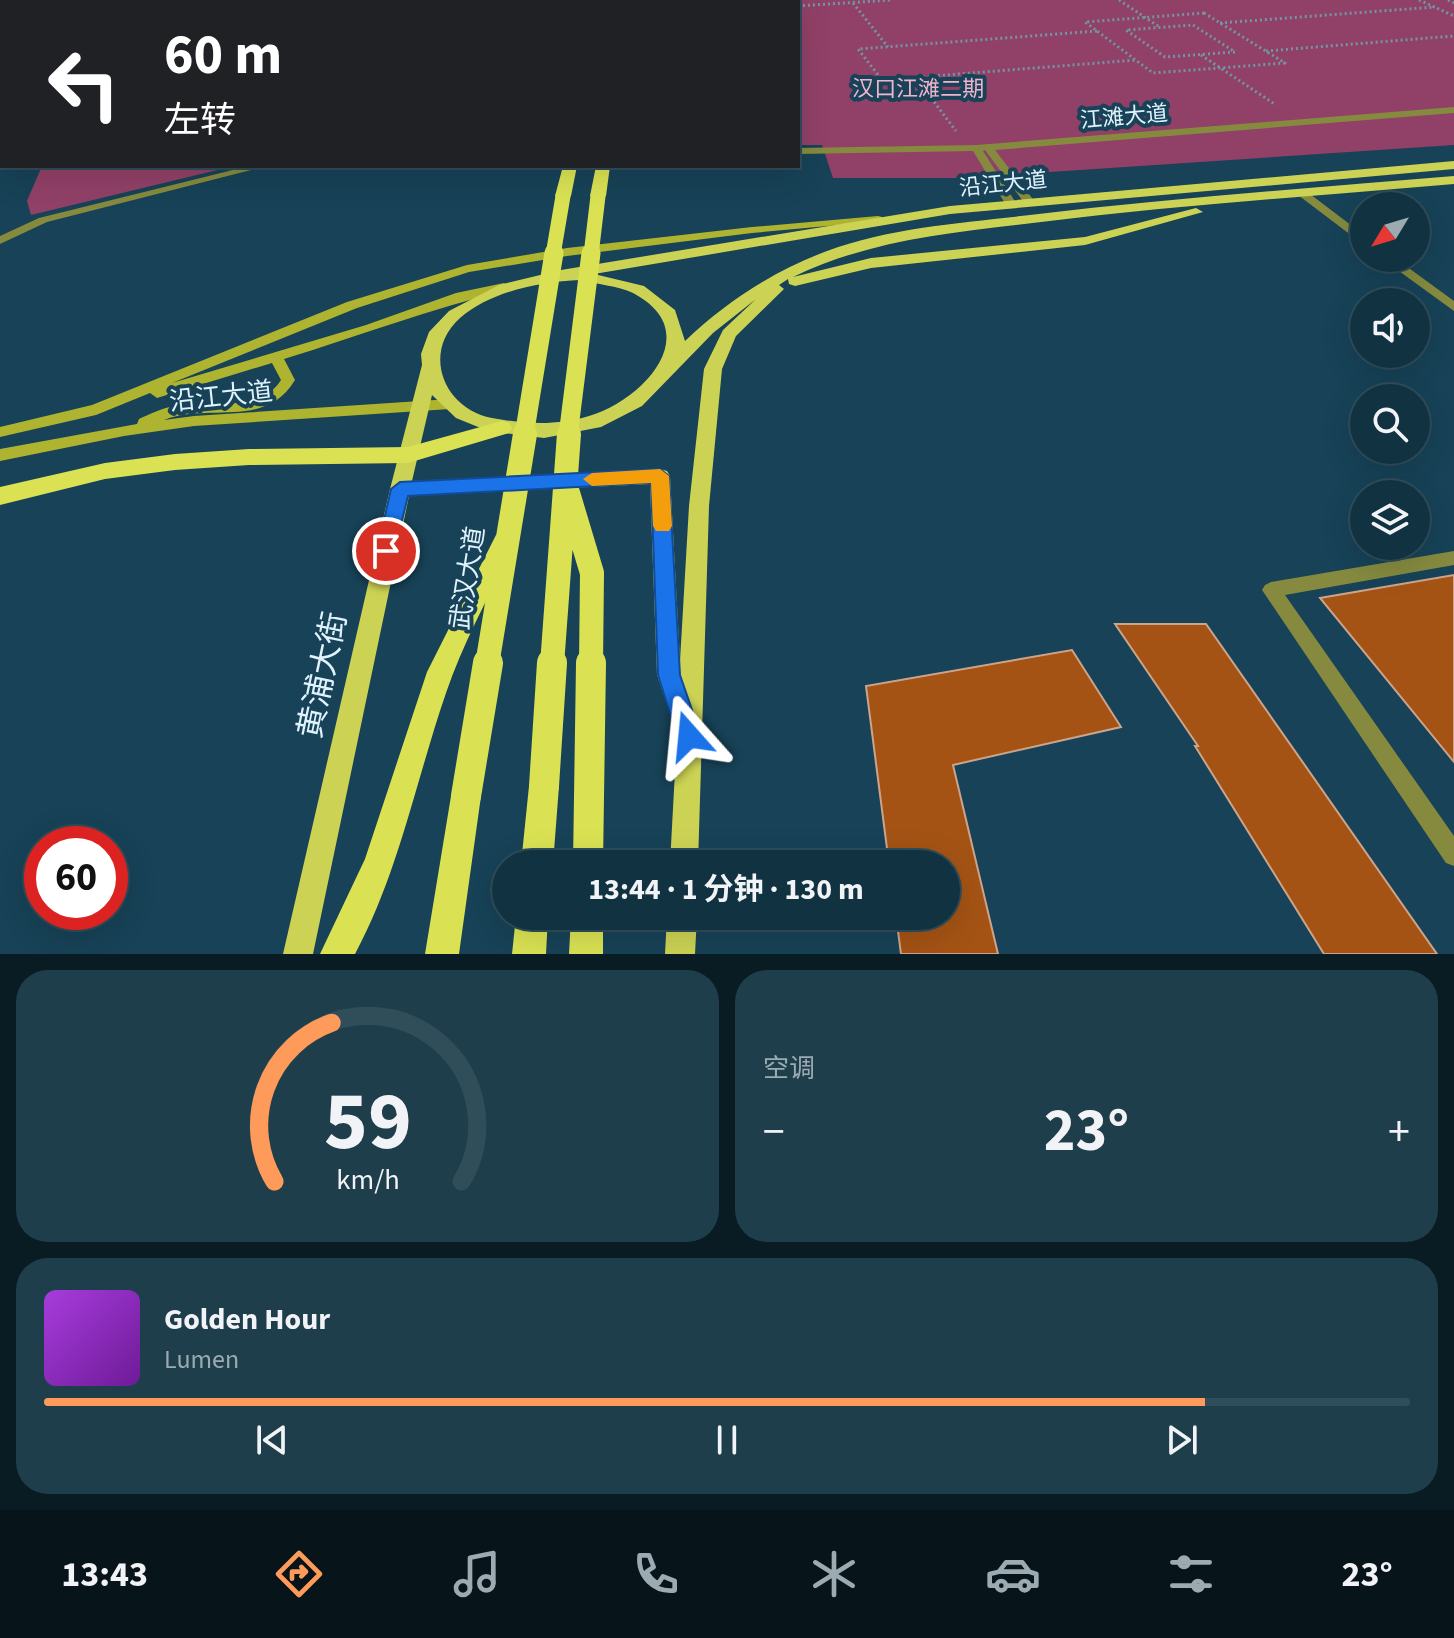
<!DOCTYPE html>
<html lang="zh">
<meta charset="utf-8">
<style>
:root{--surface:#113241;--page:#1e3e4c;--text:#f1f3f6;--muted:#9caab1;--line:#304d5a;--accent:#ff9b5a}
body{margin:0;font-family:"Source Sans 3","Noto Sans SC",sans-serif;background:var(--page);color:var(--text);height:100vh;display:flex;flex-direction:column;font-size:30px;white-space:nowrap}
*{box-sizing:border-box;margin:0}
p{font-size:26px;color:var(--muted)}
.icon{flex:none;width:44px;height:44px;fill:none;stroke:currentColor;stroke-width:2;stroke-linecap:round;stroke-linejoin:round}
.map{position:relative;height:954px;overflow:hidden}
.details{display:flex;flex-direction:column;gap:16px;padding:16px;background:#091c24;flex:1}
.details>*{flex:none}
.top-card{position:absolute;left:0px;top:0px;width:800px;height:168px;box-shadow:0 8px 32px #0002,0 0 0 2px var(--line);background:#202124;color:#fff;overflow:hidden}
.needle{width:52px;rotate:232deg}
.buttons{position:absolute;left:1350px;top:192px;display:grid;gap:16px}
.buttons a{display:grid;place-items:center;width:80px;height:80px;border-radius:50%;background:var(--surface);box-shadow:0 8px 32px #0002,0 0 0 2px var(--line);font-size:40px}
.speed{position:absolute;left:24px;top:826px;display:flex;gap:16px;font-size:40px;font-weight:700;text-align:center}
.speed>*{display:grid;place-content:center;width:104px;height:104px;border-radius:50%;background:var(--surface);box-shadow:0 8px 32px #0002,0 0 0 2px var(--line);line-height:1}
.speed .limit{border:12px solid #d22;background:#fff;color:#111}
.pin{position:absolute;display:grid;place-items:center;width:68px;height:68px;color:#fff;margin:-34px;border:4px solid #fff;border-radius:50%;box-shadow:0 2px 8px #0007}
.me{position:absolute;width:88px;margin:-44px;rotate:342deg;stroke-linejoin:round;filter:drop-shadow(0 0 6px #0008)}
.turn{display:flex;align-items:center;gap:28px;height:168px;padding:0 32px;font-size:36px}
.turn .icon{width:104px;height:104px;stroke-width:2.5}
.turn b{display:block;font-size:56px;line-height:68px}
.big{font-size:60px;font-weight:700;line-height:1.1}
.details .tile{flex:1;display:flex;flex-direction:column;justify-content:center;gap:12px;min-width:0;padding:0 28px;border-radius:32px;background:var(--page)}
.details .dial{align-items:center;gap:0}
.dial svg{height:208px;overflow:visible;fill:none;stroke:var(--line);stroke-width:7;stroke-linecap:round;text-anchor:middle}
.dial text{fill:var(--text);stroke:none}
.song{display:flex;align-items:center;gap:24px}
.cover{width:96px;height:96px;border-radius:12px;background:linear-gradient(135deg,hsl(280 70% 55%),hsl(280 70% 35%))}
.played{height:8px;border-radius:4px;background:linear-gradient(90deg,var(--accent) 85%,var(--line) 85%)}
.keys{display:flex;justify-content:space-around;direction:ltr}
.heat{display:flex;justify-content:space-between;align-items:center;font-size:44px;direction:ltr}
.details .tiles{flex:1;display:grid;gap:16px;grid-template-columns:1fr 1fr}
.tile:last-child{grid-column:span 2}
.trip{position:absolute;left:492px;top:850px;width:468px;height:80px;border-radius:40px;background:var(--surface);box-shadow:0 8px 32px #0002,0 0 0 2px var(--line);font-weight:700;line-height:80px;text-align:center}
.dock{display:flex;height:128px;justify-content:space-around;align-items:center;background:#07141a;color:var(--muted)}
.dock .icon{width:56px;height:56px}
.dock .current{color:var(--accent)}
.dock b{font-size:36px;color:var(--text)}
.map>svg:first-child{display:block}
.green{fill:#914067}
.building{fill:#a45314;stroke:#cca48b;stroke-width:2}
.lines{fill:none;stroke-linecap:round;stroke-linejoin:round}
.path{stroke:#7494a4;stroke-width:3;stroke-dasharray:2 3;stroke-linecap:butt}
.service{fill:#858a3f;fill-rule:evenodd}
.pedestrian{fill:#858a3f;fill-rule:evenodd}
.minor{fill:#858a3f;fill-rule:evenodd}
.secondary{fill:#aeb42f;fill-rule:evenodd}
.primary{fill:#ccd354;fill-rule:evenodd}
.trunk{fill:#dae253;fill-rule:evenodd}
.trunk-bridge-far3{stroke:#dae253;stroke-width:15}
.trunk-bridge-far2{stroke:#dae253;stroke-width:19}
.trunk-bridge-far1{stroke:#dae253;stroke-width:24}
.trunk-bridge{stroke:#dae253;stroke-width:30}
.route{fill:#1a73e8;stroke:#114b97;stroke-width:2}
.slow{fill:#f59e0b}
.labels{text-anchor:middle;stroke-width:8;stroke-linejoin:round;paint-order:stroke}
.far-park-label{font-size:22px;fill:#f0b4cd;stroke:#174257}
.far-street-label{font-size:22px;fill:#e0f2fd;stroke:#174257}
.street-label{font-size:26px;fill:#e0f2fd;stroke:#174257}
.near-street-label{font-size:32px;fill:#e0f2fd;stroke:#174257}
</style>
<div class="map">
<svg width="1454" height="954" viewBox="0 0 1454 954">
<rect width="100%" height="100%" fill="#174257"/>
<path class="green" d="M0,0h1454v145l-494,33h-127l-11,-33h-24v-143h-796l-2,55z
M42,166h192l-203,49 -4,-14z"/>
<path class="building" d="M1454,575v187l-134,-164z
M1115,624h91l231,330h-113l-129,-208h3z
M1072,650l49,77 -168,38 45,189h-97l-5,-38h50v-52h-57l-23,-178z"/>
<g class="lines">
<path class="path" d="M1119,0l39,26
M1419,0l35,16
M1448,0l6,3
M394,2l4,-2
M853,3l35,44
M798,6l93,-6
M1204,13l81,50 -132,10 -68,-51z
M1220,23l215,-16
M1193,25l42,27 -70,5 -39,-27z
M1097,31l-239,18 24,31 254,-20
M1266,51l188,-15
M1201,55l75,50
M916,78l40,53"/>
<path class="service" d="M1454,107v6l-459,37 40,52 -6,3 -4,-1 -40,-54 -2,1 33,52 -2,2h-8l-33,-54 -175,3v-6l178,-3z
M249,166h18l-220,56 -47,22v-8l39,-18z"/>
<path class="pedestrian" d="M693,0h39l-3,2z"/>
<path class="minor" d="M1298,191h8l58,44v10l-66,-50z
M1381,258h14l59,43v10z
M1454,551v14l-169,30 169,241v30l-8,-3 -184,-273 3,-5 6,-3z"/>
<path class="secondary" d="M878,216l4,1v4l-130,12 -185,23 -98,16 -112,36 -185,75 194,-58 90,-32 48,-10 6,4 -2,3c-76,18 -149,46 -224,69l11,21c-30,50 -87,22 -131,40l30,-4 256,-17 7,5 -7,5 -256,17 -70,10 -124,25v-12l137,-25 2,-5c11,-5 23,-11 35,-13 33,-6 86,8 107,-26l-9,-17 -115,35 -7,-5 -54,22 -96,22v-10l92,-22 255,-103 120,-37 100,-17 185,-21z"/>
<path class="primary" d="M1454,161v8l-504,45 -356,60 50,12 31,24 10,31c41,-39 88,-70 142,-90 64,-24 136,-28 203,-36 141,-17 283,-27 424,-39v8c-138,12 -276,21 -413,38 -85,10 -170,17 -248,55l78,-19 214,-21 111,-29 7,4 -118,33 -214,23 -76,18 -6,-2 -1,-5 -9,6 5,4 -48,47 -14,33 -13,137 -11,358h-28l7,-130 -20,-59 -7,-191 -241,12 -96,458h-30l107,-465 32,-124 -1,-11 8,-22 20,-21 50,-26 62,-15 389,-64zM580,280c16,4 38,6 53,13 74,39 10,107 -44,123 -32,10 -65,8 -97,2 -48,-9 -71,-65 -32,-100 32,-27 79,-36 120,-38zM756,299l-33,31 -19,39 -15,137 -9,155 -10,-185 -3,-5 -7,-2 -248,12 20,-86 24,23 32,13 56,7 57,-11 41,-21 71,-73z
M667,916h30l-2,38h-30z"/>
<path class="trunk" d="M563,166h14l-6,30 -8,5 -8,-5z
M596,166h14l-4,30 -8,5 -8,-5z
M502,421l7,2 3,5 -3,5 -101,30 -159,2 -74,5 -70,9 -105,26v-18l105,-24 70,-9 74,-5 159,-2z
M504,533l8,2 4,7c-25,50 -52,98 -70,151 -30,87 -47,179 -91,261h-35l45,-95 62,-187 69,-137z
M544,771l10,5 5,10 -6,78h-32l8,-78 5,-10z
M466,781l11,4 4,11 -22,158h-34l26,-158 4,-11z
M516,916h32l-2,38h-34z
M571,916h32v38h-34z"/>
<path class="trunk-bridge-far3" d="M553,255l10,-59
M591,255l7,-59"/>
<path class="trunk-bridge-far2" d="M524,436l30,-183
M568,436l23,-183"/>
<path class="trunk-bridge-far1" d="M568,493l24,80 -1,92
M487,665l38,-231
M552,665l17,-231"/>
<path class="trunk-bridge" d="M544,786l8,-123
M466,796l22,-133
M588,864l3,-201"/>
</g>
<path class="route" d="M660,469l9,7 11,199 21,61 -4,8 -8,4 -8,-4 -4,-8 -19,-61 -7,-192 -243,13 -15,61h-14l-2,-6 14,-62 9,-7z"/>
<path class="slow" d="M660,469l9,7 3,50 -3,5h-13l-3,-5 -2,-43 -59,3 -9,-7 9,-6z"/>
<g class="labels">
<g class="far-park-label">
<text x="918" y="96">汉口江滩二期</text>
</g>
<g class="far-street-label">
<text transform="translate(1124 116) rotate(-5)" y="8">江滩大道</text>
<text transform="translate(1003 183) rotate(-6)" y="8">沿江大道</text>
</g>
<g class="street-label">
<text transform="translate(221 396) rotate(-6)" y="9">沿江大道</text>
<text transform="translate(467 578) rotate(-81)" y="9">武汉大道</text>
</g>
<g class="near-street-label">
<text transform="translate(322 675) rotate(-78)" y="11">黄浦大街</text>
</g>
</g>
</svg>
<div class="buttons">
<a><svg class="needle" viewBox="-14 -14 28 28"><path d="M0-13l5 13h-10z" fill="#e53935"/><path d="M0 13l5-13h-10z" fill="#9caab1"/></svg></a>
<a><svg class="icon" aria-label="sound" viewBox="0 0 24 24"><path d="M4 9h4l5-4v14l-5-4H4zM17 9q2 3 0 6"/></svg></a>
<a><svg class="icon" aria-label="search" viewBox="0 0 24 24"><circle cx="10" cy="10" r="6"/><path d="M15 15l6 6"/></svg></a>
<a><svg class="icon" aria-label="layers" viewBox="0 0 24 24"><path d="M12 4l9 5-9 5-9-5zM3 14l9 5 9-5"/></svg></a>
</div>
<div class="speed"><div class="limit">60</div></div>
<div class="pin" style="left:386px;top:551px;background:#d93025"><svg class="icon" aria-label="arrive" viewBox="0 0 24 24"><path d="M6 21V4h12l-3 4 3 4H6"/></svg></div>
<svg class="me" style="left:689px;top:736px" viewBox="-20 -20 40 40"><path d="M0-17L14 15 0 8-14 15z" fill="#1a73e8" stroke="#fff" stroke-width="4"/></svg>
<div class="trip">13:44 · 1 分钟 · 130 m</div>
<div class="top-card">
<div class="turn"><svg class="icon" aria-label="left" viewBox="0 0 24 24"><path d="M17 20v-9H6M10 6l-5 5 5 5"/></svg><div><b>60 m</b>左转</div></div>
</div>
</div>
<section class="details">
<div class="tiles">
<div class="tile dial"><svg viewBox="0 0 100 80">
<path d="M14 69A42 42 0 1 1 86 69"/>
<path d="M14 69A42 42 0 0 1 36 8" stroke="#ff9b5a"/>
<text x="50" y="56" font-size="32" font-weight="700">59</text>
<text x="50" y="72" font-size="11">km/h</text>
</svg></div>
<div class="tile"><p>空调</p>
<div class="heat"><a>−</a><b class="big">23°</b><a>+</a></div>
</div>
<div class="tile">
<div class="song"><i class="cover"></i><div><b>Golden Hour</b><p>Lumen</p></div></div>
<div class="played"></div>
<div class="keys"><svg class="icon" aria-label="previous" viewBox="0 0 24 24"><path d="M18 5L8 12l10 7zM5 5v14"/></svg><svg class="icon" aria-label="pause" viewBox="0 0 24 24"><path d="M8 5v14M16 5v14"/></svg><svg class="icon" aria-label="next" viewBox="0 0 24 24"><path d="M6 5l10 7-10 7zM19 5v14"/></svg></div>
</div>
</div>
</section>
<nav class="dock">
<b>13:43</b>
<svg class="icon current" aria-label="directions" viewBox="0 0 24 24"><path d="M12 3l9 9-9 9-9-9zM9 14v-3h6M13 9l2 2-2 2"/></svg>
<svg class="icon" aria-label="music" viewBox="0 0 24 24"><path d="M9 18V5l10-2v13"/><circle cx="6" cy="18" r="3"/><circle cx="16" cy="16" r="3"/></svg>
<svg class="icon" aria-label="phone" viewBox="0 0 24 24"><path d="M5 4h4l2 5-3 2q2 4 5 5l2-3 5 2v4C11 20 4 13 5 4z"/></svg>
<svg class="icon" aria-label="climate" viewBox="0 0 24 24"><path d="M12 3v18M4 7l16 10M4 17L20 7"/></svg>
<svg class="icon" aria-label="car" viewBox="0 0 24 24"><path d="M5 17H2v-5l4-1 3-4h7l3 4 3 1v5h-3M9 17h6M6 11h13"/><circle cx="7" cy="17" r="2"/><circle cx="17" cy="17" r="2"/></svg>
<svg class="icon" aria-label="filters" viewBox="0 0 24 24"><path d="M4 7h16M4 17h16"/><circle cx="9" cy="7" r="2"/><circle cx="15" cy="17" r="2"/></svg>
<b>23°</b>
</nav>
